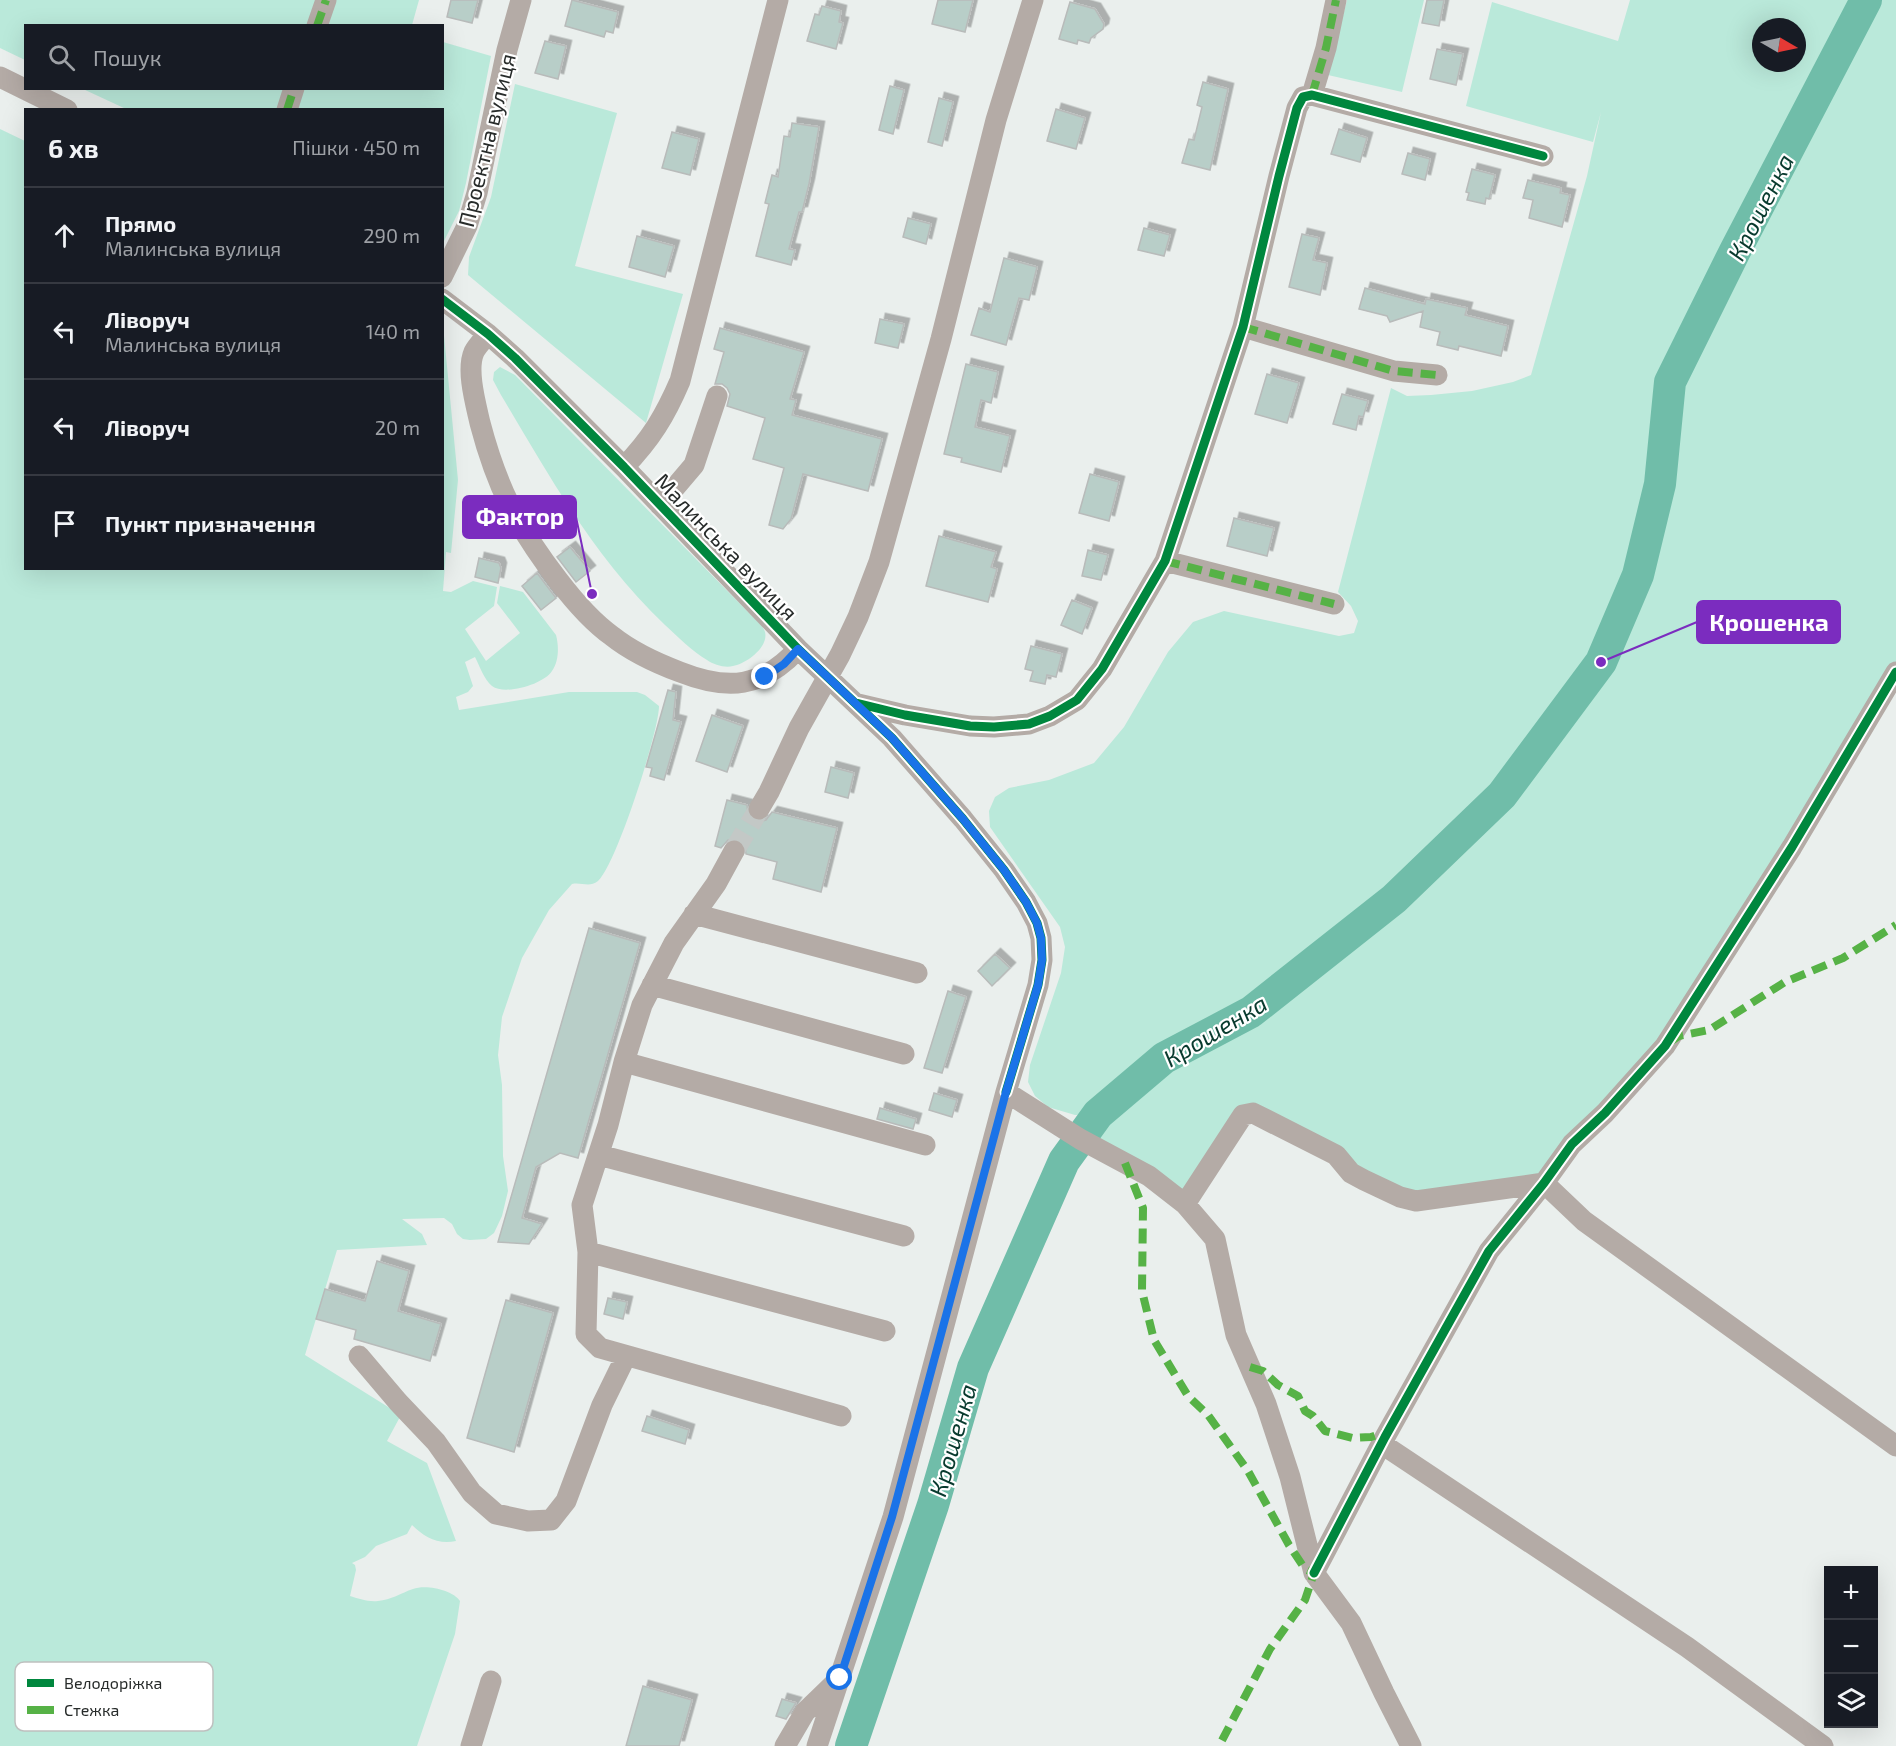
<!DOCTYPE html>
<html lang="uk">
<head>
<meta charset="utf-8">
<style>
  :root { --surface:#171b24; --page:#20242c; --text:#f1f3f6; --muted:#9ea1a6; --line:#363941 }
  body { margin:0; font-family:"Exo 2",sans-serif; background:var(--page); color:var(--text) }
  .controls { position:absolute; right:18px; bottom:18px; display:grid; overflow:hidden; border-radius:0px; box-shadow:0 6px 24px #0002 }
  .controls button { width:54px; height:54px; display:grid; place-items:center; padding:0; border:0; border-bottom:2px solid var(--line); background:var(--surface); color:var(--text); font:30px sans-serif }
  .compass { position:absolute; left:1752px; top:18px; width:54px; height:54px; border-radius:50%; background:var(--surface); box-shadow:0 6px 24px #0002; rotate:99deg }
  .stop { position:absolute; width:18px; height:18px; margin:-14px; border:4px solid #1a73e8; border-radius:50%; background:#fff }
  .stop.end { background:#1a73e8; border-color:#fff; box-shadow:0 2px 6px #0008 }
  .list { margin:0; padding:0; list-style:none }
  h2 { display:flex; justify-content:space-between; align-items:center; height:78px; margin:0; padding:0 24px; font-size:26px }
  h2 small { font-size:20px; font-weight:400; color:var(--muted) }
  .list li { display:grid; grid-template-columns:39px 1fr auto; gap:18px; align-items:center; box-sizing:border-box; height:96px; padding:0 24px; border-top:2px solid var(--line) }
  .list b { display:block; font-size:22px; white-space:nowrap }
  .list p { margin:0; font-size:20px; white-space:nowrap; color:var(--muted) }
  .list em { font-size:20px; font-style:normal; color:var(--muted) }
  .icon { flex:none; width:33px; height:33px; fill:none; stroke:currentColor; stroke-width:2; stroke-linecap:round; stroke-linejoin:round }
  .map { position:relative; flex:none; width:1896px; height:1746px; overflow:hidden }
  .search { position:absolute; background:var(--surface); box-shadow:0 6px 24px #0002; left:24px; top:24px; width:420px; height:66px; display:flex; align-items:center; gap:15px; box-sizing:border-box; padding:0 21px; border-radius:0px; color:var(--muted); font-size:22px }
  .panel { position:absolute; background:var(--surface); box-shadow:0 6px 24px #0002; left:24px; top:108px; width:420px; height:462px; border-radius:0px }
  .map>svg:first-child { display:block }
  .green { fill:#bae9da; fill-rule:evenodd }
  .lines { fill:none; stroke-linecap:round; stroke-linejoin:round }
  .river { stroke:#70bda9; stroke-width:32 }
  .building { fill:#b8cec8; stroke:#b8bbba; stroke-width:1.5; filter:url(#shadow) }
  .minor-tunnel { stroke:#c3c8c6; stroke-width:21; stroke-dasharray:21 10; stroke-linecap:butt }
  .minor { stroke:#b4aba6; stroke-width:21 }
  .quiet { stroke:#56b246; stroke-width:8; stroke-dasharray:15 8; stroke-linecap:butt }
  .cycleway-casing { stroke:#fff; stroke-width:13 }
  .cycleway { stroke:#00873e; stroke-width:9 }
  .route { stroke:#1a73e8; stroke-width:8 }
  .labels { text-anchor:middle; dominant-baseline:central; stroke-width:4.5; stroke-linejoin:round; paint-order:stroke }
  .street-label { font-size:22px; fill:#282c2b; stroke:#fff }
  .water-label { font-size:24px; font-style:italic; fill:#083a2e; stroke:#fff }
  .key { fill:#fff; stroke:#bec0bf; stroke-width:1.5 }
  .key-label { font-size:16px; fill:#282c2b }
  .leader { fill:none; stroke:#7b2cbf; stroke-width:2 }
  .callout-dot { fill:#7b2cbf; stroke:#fff; stroke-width:2 }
  .callout { fill:#7b2cbf; stroke:#7b2cbf; stroke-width:2 }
  .callout-label { font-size:24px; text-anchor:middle; font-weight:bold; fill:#fff }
</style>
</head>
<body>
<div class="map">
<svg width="1896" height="1746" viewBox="0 0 1896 1746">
  <defs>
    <filter id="shadow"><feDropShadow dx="5.5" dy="-5.5" stdDeviation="0" flood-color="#0004"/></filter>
  </defs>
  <rect width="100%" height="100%" fill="#eaefed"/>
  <path class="green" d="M0,0H419L412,25L26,26L25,60L0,48Z
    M1347,0H1424L1402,92L1328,75Z
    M1630,0H1896V672L1665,1046L1544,1183L1416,1201L1253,1113L1185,1204L1080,1139L1097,1114L1075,1115L1048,1107L1035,1096L1028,1082L1030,1065L1061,973L1065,947L1060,927L990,827L989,811L995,797L1009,788L1049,780L1094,763L1124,727L1168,652L1193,622L1224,611L1339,636L1354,633L1358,621L1351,606L1338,592L1391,388L1407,396L1431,395L1472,391L1513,382L1531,375L1587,176L1601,112L1593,142L1466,106L1492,2L1618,41ZM1761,27H1797V63H1761Z
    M443,42L491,56L466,183L459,211L443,243L442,110L126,109L83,89L442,88Z
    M515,84L617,113L575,266L683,294L646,423L468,275L469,257L491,197Z
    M0,129L25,141L26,568H442L443,325L458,480L451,553L446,552L443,591L451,592L473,581L497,587L494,606L465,629L486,661L520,633L497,603L500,586L523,592L556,635C559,646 559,661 552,671C544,684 505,696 492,686C484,679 480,667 475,657L465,662L473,686L468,692L456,697L459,710L569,692H637L645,695L659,706C659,732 616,865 598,881C589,888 582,882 572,884L549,910L522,958L502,1017L498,1055L502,1085L503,1156L508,1191L502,1216L494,1233L486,1239L470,1240L463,1239L457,1234L452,1224L444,1218L402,1219L422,1234L427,1245L337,1250L305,1355L401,1415L387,1441L427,1463L456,1541C438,1545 424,1537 412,1525L407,1534L376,1546L365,1557L352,1563L355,1565L356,1570L350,1596C360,1599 368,1602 378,1601C391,1600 401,1593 413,1589C426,1584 453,1590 460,1601L455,1634L417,1746H0Z
    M500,367L515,375L757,621C760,624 764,628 765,632C769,647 746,664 733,666C725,668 714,665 707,660C692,651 678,637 665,625C594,557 551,479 501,395L493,380L494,372Z"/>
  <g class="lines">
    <path class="river" d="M851,1746L933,1505L973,1368L1064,1161L1098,1114L1164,1058L1251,1012L1394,899L1502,795L1601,662L1638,575L1660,484L1670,382L1735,251L1866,0"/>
  </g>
  <path class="building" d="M451,0H478L472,23L447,17Z
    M572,0L618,12L613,33L606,31L604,37L565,26Z
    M938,0H973L965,32L932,24Z
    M1427,0H1444L1439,26L1422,23Z
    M1070,2L1095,9L1104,24L1103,29L1091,38L1089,43L1078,40L1077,44L1059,39Z
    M822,6L841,11L839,22L843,23L836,49L807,41L815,14L819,15Z
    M545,41L566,46L558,79L535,73Z
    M1437,49L1463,54L1456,85L1430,79Z
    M1203,82L1228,89L1210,170L1182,163L1189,139L1194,140L1202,107L1197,105Z
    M890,86L904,90L893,134L879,130Z
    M939,98L953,102L942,146L928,142Z
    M1056,109L1085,118L1076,149L1047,141Z
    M792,123L819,127L809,184L802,212H799L789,249L795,250L791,265L756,256L769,204L765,203L772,175L778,177L784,136L790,137Z
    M1339,129L1367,138L1360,162L1331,154Z
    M672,132L699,139L690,175L662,168Z
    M1408,153L1430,159L1425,180L1402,174Z
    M1472,169L1495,175L1489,199L1486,198L1485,204L1467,200L1469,193L1466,192Z
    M1528,180L1561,188L1560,193L1570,195L1562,227L1529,218L1533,200L1523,198Z
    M908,218L931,224L926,244L903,237Z
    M1144,228L1170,235L1164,256L1138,250Z
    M1302,234L1319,238L1313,260L1327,263L1320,295L1289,287Z
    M637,236L674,246L665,277L629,267Z
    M1004,258L1037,267L1029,300L1019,298L1006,345L971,335L979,308L990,312Z
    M1365,288L1425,304L1426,299L1467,308L1465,315L1508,326L1501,356L1459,346L1458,350L1437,345L1440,332L1420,327L1423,311L1390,322L1387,316L1359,309Z
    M880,319L904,324L898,348L875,343Z
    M720,328L804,352L790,399L796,400L792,415L882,439L868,491L803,474L791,519L783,529L769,525L784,468L753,459L765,418L727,406L730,394L727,388L722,384H715L724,352L714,349Z
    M966,364L998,372L991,403L981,400L975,427L1010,436L1001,472L961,462L962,458L944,454Z
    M1267,374L1299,383L1287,423L1255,414Z
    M1342,394L1368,401L1363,417L1359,416L1356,430L1333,424Z
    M1090,474L1119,482L1109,521L1079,513Z
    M1234,518L1274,528L1267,556L1227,546Z
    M939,536L996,552L991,567L997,569L988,602L926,586Z
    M570,547L590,571L576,582L557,557Z
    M1088,550L1108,555L1101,580L1082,576Z
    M479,558L499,563L501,568L498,583L475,577Z
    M537,573L556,598L541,610L522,586Z
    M1072,600L1092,608L1082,634L1061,625Z
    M1031,646L1062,654L1056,677L1047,675L1045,684L1030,681L1033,671L1025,669Z
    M668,690L676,692L673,720L681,722L664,780L650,776L652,768L646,767Z
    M712,715L743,726L727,772L696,761Z
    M831,767L854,773L848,798L825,792Z
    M727,800L747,805L748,816L758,822L766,820L772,812L837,828L821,892L773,879L777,862L746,854L745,845L740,840H728L721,848L715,846Z
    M589,928L640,943L578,1158L560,1153L536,1167L522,1218L542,1224L529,1244L498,1242Z
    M995,954L1010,968L992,986L978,971Z
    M948,991L966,997L942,1073L924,1068Z
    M934,1093L957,1100L952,1117L929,1110Z
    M880,1108L916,1119L913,1129L877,1119Z
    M377,1261L409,1271L398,1311L441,1324L430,1361L354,1339L356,1330L316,1319L325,1289L365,1301Z
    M608,1298L627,1302L623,1319L604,1314Z
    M506,1300L553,1313L514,1452L467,1438Z
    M647,1416L689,1430L685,1444L642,1431Z
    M643,1686L692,1700L679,1746H626Z
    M782,1699L796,1703L786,1719L776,1716Z"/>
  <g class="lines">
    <path class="minor-tunnel" d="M734,851L759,809"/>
    <path class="minor" d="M317,26L326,0
      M0,77L67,110
      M1312,95L1326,48L1336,0
      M287,110L294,88
      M442,277L467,226L477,193L507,50L521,0
      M442,299L488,334L515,358L624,467L798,649L892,738L963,819L1004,870L1026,902L1037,923L1041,938L1042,960L1038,985L1006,1092L893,1517L817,1746
      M1243,327L1394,371L1437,375
      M488,334C484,339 477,346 474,352C466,370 476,405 480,423C497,488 518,528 558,580C574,601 591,621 612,636C632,652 656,663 680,672C728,691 762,688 798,649
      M624,467C651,439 665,416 680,381L778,0
      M660,505L694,465L717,396
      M1165,561L1334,604
      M858,704L905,715L970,726L994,727L1029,724L1050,716L1077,700L1102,669L1165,561L1243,327L1279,176L1297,108L1303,97L1312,95L1543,156
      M759,809L769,792L799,728L840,655L858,617L879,562L941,339L996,120L1033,0
      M734,851L716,884L674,943L642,1005L624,1062L608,1125L582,1205L588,1252L586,1334L600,1348L841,1416
      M694,914L917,973
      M652,985L904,1054
      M624,1062L925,1145
      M1014,1097L1080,1139L1149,1176L1185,1204L1215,1239L1236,1335L1266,1404L1290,1477L1314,1573L1351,1623L1384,1693L1411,1746
      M599,1155L904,1236
      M1185,1204L1243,1115L1253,1113L1336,1155L1351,1173L1364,1180L1400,1197L1416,1201L1544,1183L1584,1221L1896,1446
      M588,1252L885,1331
      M359,1356L398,1402L436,1442L472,1493L496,1514L528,1521L551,1520L566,1501L602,1405L626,1356
      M1382,1444L1687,1647L1823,1746
      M1314,1573L1385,1437L1489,1251L1544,1183L1572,1144L1605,1113L1665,1046L1792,847L1896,672
      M471,1746L491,1681
      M785,1746L805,1712L837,1681"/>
    <path class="quiet" d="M317,26L326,0
      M1312,95L1326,48L1336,0
      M287,110L294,88
      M1243,327L1394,371L1437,375
      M1165,561L1334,604
      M1670,1042L1679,1036L1709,1030L1785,982L1843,958L1896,925
      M1125,1163L1143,1208L1142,1291L1154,1340L1188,1396L1208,1415L1248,1471L1289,1545L1305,1569L1314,1573L1305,1600L1270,1649L1219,1746
      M1250,1367L1263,1371L1278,1385L1298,1396L1305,1411L1313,1416L1325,1431L1353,1438L1371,1437L1389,1431"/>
    <defs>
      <path id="cycleway" d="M442,299L488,334L515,358L624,467L798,649L892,738L963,819L1004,870L1026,902L1037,923L1041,938L1042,960L1038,985L1006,1092
        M856,703L905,715L970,726L994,727L1029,724L1050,716L1077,700L1102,669L1165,561L1243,327L1279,176L1297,108L1303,97L1312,95L1543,156
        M1314,1573L1385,1437L1489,1251L1544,1183L1572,1144L1605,1113L1665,1046L1792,847L1896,672"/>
    </defs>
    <use href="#cycleway" class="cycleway-casing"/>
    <use href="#cycleway" class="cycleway"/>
  </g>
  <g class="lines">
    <path class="route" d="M765,677L784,664L798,649L892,738L963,819L1004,870L1026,902L1037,923L1041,938L1042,960L1038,985L1006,1092L892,1517L840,1678"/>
  </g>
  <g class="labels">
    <g class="street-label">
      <text transform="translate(486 140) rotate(-76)">Проектна вулиця</text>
      <text transform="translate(727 546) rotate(46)">Малинська вулиця</text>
    </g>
    <g class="water-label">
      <text transform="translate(1760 207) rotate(-63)">Крошенка</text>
      <text transform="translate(1215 1030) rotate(-31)">Крошенка</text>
      <text transform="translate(952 1440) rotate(-74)">Крошенка</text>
    </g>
  </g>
  <rect x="15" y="1662" width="198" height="69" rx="9" class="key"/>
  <rect x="27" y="1679" width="27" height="8" fill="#00873e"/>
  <rect x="27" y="1706" width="27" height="8" fill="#56b246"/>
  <g class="key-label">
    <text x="64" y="1689">Велодоріжка</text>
    <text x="64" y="1716">Стежка</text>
  </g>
  <path class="leader" d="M592 594L576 517M1601 662L1697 622"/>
  <g class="callout-dot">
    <circle cx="592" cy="594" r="6"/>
    <circle cx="1601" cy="662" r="6"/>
  </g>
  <g class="callout">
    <rect x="463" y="496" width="113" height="42" rx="6"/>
    <rect x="1697" y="601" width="143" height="42" rx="6"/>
  </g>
  <g class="callout-label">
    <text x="520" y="525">Фактор</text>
    <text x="1769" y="631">Крошенка</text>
  </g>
</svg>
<div class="controls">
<button>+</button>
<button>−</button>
<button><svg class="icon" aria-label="layers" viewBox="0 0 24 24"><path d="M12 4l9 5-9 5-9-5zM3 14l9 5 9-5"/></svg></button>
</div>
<svg class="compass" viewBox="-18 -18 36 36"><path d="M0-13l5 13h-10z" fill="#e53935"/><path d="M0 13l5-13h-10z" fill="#9ea1a6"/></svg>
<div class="stop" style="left:840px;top:1678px"></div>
<div class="stop end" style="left:765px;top:677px"></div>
<div class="search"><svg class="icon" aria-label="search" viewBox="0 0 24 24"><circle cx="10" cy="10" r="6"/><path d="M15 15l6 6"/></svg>Пошук</div>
<section class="panel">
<h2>6 хв<small>Пішки · 450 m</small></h2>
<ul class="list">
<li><svg class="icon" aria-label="ahead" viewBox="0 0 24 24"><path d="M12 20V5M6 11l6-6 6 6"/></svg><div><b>Прямо</b><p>Малинська вулиця</p></div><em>290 m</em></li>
<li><svg class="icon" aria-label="left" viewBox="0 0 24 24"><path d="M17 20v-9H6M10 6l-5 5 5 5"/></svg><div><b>Ліворуч</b><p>Малинська вулиця</p></div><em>140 m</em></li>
<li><svg class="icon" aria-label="left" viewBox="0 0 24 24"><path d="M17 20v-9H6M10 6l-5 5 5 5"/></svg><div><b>Ліворуч</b></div><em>20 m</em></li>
<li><svg class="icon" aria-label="arrive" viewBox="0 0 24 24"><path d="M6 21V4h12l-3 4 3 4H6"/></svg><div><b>Пункт призначення</b></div></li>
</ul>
</section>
</div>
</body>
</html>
